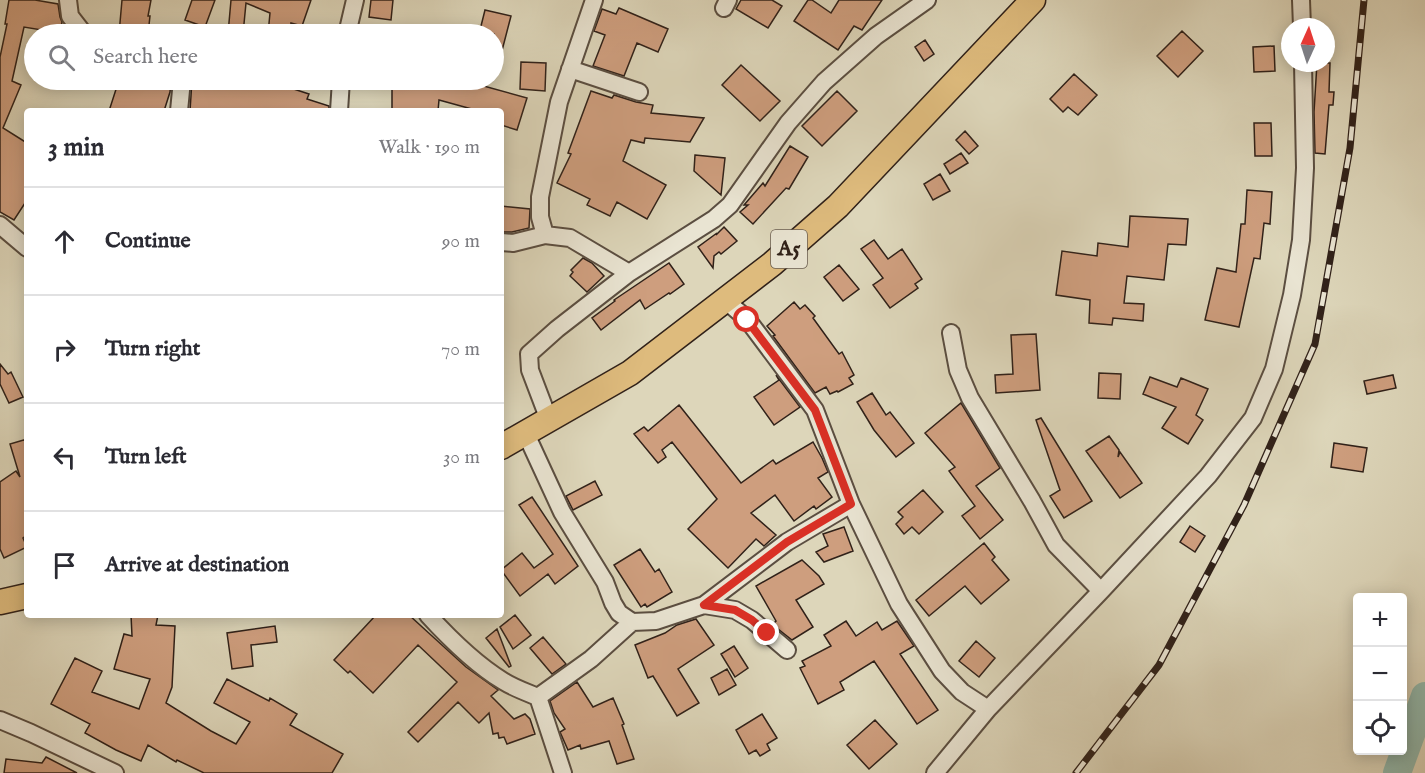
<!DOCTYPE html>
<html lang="en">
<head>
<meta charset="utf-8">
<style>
  :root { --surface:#fff; --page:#f2f2f3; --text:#2b2b33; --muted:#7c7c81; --line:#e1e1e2 }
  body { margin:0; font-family:"IM FELL English",serif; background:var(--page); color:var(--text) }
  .controls { position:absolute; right:18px; bottom:18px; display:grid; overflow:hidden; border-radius:6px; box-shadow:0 3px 15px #0003 }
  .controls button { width:54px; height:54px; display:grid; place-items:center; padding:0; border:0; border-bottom:2px solid var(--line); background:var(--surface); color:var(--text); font:30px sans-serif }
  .compass { position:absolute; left:1281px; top:18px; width:54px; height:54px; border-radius:50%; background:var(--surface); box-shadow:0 3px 15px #0003; rotate:3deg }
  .stop { position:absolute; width:18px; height:18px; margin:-14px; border:4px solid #d93025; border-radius:50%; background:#fff }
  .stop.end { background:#d93025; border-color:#fff; box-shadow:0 2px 6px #0008 }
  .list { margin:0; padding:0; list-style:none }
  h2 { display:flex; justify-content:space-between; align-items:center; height:78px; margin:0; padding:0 24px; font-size:26px }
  h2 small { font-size:20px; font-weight:400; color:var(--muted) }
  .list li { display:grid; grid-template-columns:39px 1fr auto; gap:18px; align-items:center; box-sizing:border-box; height:108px; padding:0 24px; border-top:2px solid var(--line) }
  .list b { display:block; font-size:22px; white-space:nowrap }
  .list em { font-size:20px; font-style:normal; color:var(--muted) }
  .icon { flex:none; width:33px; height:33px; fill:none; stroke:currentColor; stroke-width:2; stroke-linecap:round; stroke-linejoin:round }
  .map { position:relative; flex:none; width:1425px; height:773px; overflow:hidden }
  .search { position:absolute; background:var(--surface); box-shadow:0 3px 15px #0003; left:24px; top:24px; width:480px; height:66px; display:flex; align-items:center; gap:15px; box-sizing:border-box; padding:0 21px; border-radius:33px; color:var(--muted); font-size:22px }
  .panel { position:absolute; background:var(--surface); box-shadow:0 3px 15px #0003; left:24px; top:108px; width:480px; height:510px; border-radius:6px }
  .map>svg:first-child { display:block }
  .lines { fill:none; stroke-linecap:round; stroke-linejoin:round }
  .river { stroke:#93b9ac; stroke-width:28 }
  .building { fill:#ce9e7e; stroke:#302119; stroke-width:1.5 }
  .minor-casing { stroke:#5b4e41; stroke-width:20 }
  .highway-casing { stroke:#302119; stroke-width:27 }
  .minor { stroke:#e9e4d2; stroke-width:16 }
  .highway { stroke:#debb7d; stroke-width:24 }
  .rail-casing { stroke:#302119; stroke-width:7 }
  .rail { stroke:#e9e4d2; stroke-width:4.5; stroke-dasharray:14; stroke-linecap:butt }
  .route { stroke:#d93025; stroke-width:8 }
  .labels { text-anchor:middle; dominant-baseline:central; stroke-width:5; stroke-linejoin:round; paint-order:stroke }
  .shield { fill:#e9e4d2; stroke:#685c50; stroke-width:1.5 }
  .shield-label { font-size:22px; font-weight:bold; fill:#302119 }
</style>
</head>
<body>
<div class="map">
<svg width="1425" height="773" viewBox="0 0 1425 773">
  <rect width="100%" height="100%" fill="#ddd6ba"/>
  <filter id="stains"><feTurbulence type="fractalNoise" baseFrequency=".00333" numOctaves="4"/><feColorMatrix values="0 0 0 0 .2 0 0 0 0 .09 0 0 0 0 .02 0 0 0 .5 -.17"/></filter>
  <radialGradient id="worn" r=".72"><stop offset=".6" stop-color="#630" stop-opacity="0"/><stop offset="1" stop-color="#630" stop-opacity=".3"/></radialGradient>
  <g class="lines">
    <path class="river" d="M1397,773L1425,696"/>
  </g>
  <path class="building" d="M9,0H35L58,4L60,17L62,22L60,33L24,27L12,81L21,85L3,128L27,143V200L14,220L0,212V57L7,24H5Z
    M122,0H151L148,16H150L148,34H119Z
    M192,0H215L205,27L185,20Z
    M231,0H311L302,26L291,23L290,34H268L270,13L246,3L243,34H228Z
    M371,0H393L391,20L369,17Z
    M741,0H772L782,6L768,28L736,9Z
    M808,0H812L831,13L839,0H882L862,30L854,26L838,50L794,21Z
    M619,8L668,29L658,52L637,43L624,76L593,66L605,35L594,31L602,9L616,14Z
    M485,10L511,16L498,66H494V34H479Z
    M1182,31L1203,51L1178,77L1157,56Z
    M925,40L934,54L924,61L915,47Z
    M1274,46L1275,71L1254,72L1253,47Z
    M521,62L546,63L545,91L520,89Z
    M1317,63H1330L1329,92H1334L1333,105H1329L1325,154L1315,153L1314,112Z
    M741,65L780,101L760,121L722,85Z
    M1074,74L1097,95L1078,115L1068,107L1063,112L1050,99Z
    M119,80H171L170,92L164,111H109Z
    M192,80H266L309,94L307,99L329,106V111H190Z
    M405,80H462L527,98L517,130L501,125V111H479L439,100L438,111H392V88H404Z
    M591,91L612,98L614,95L636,102L653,105L651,113L704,118L690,142L645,138L644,143L631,140L623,161L666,185L647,219L617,202L610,216L587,205L590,199L557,183L571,154L568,153Z
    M837,91L857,111L822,146L802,126Z
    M1254,123H1271L1272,156H1255Z
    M965,131L978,146L969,154L956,140Z
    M790,146L808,157L789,189L786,188L753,224L740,212L748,205H744L763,183L765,186Z
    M961,153L968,163L950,174L944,164Z
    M695,155L725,158L721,195L694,171Z
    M940,174L950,191L933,200L924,184Z
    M1247,190L1272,192L1270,224L1264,223L1260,259L1254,258L1239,327L1205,320L1217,268L1236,272L1241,224H1245Z
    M501,206L530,209L529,228L512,232H501Z
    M1130,216L1188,219L1186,245L1168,244L1164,280L1127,276L1124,303L1144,304L1143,321L1113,318L1112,325L1089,323L1090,300L1056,295L1062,251L1097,256L1098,243L1128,247Z
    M724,227L737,241L721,254L719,252L714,256L713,268L698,247L717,233L716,235Z
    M874,240L888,259L902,249L922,279L915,284L918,288L890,308L873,285L883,278L861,249Z
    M583,258L592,263L604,276L587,292L570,276L573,272L571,270Z
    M669,263L684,284L670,294L669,293L645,309L640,300L601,330L592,318L615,301L614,300Z
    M839,265L859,289L843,301L824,277Z
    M794,302L800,309L805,305L815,316L813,318L839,354L842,352L854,375L849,378L853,384L838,392L837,391L830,394L826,387L815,393L773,336L775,335L767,326Z
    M1036,334L1040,390L996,393L995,375L1013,374L1011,335Z
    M0,364L8,374L11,372L23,397L9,403L0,384Z
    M1099,373L1121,374L1120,399L1098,398Z
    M776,375L800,407L774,425L754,397L779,380Z
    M1393,375L1396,388L1367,394L1364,381Z
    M1150,377L1177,387L1181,378L1208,389L1196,415L1203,420L1188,444L1162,428L1176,407L1143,394Z
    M872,393L886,415L890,412L914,443L896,457L874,430L857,402Z
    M961,403L1000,468L976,486L1003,520L980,539L962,516L975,506L949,471L955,467L925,433Z
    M679,405L741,483L773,460L776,464L813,442L822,458L828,472L818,478L832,497L816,509L814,506L794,521L775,495L751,513L776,535L764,546L756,539L728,568L688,529L717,499L672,442L662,450L666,457L658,463L634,434L644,427L648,431Z
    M1041,418L1092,501L1064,518L1050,496L1060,490L1036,420Z
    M1109,436L1119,450L1118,457L1120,452L1142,483L1120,498L1086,451Z
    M27,439V535L23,538L27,547L4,558L0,549V482L16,471L20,477L10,444Z
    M1334,443L1367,448L1363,472L1331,467Z
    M595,481L602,495L573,510L566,496Z
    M923,490L943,512L919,534L912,527L904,534L896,524L903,517L898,512Z
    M532,497L578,566L555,584L548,574L520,596L501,570L522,553L534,568L553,554L519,505Z
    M1190,526L1205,536L1195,552L1180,542Z
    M844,527L853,551L824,562L816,552L828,546L823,534Z
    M984,543L995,557L992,560L1009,580L981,604L965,586L929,616L916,600Z
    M640,549L655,572L659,569L672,592L647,607L645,604L641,607L614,565Z
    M802,560L819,576L824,584L796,600L813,627L792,640L778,629L774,623L776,621L756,586Z
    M131,615H158L156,625L175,626L172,687L166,703L211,731L236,744L250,722L214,703L227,679L269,701L270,698L297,714L290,725L343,754L332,773H204L177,760L176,762L148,745L141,761L116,750L85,733L90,724L51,704L75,658L102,671L92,692L139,709L150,679L114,669L124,634L132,636Z
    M376,615H409L466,667L498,690L491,696L514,719L525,714L530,719L535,734L507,744L504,737L499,738L498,733L493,734L489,713L479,723L458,702L418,742L408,732L457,682L418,645L373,693L350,671L348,673L334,660Z
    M515,615L531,635L513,649L500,627Z
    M696,619L714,645L678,669L699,703L677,716L653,676L648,678L635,645L665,633L677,625Z
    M846,621L856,636L877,622L882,630L897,621L914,646L900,654L938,710L917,724L874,661L840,682L844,690L818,704L800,668L805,666L802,661L831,646L824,635Z
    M275,626L277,642L251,645L253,666L232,669L227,633Z
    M497,629L511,666L509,667L486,638Z
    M543,637L566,664L552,674L530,648Z
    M976,641L995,658L979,677L959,661Z
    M734,646L748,668L735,677L721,654Z
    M727,669L736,685L719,695L711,678Z
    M577,682L593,707L613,698L624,724L622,725L634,759L617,764L609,741L581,749L580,745L568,750L560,732L565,729L554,713L550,701Z
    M762,714L777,738L767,744L770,750L760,756L756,750L749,754L736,730Z
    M875,720L897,744L869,769L847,745Z
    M46,757L77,773H4L6,759L42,763Z"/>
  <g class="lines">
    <defs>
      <path id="minor" d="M68,0L70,16L84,34
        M594,0L559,102L540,197V217L545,235L570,238L629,273
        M1301,0L1302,27
        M724,8L728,0
        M347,34L355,0
        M570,69L639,92
        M179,111L182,80
        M339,111L341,80
        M0,225L27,248
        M501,242L513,243L545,235
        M725,300L747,319L815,410L851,504L899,604L942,671L962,692L988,709
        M951,333L958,370L970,398L1032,501L1056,545L1101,591
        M549,420L530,370L529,354L557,329L629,273L714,219L730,205L788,123L824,82L876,36L927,0
        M526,434L562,512L605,582L613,603L619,613L632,622L656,621L704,605L735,610L752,620L787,650
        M704,605L787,542L851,504
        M428,615C450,639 475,664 503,681C514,688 526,692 538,697L563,773
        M538,697L591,659L632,622
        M0,720L31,733L115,773
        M935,773L988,709L1101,591L1208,476L1253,418L1274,369L1292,295L1301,240L1305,168L1303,63"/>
      <path id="highway" d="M501,447L630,373L772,264L838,206L1033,0
        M0,602L27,596"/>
    </defs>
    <use href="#minor" class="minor-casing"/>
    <use href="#highway" class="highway-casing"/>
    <use href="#minor" class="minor"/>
    <use href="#highway" class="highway"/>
    <defs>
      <path id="rail" d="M1076,773L1159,665L1244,505L1315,344L1350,148L1364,0"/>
    </defs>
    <use href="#rail" class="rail-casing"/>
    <use href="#rail" class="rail"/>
  </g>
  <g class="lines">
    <path class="route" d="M747,320L815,410L851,504L787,542L704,605L735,610L752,620L767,633"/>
  </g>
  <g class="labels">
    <rect class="shield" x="771" y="230" width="36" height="38" rx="4.5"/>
    <g class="shield-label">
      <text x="789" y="249">A5</text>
    </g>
  </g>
  <rect width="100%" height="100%" filter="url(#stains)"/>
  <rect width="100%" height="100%" fill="url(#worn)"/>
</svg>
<div class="controls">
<button>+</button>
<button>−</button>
<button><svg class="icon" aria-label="locate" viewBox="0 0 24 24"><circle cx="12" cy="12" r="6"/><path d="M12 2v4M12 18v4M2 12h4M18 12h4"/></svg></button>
</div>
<svg class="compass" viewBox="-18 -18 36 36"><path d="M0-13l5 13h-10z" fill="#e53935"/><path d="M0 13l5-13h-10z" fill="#7c7c81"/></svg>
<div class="stop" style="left:747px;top:320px"></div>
<div class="stop end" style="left:767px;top:633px"></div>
<div class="search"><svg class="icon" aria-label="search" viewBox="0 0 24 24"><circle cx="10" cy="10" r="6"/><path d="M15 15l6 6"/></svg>Search here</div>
<section class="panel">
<h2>3 min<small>Walk · 190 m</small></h2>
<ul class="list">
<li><svg class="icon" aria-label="ahead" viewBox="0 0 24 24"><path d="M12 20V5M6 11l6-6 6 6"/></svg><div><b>Continue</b></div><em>90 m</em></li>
<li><svg class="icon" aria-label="right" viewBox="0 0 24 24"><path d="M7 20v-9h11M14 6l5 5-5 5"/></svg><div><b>Turn right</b></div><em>70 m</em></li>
<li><svg class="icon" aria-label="left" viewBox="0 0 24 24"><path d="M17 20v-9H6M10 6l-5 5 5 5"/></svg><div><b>Turn left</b></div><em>30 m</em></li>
<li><svg class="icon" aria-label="arrive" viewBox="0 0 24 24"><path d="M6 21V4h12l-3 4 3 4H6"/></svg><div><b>Arrive at destination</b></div></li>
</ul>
</section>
</div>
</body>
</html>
